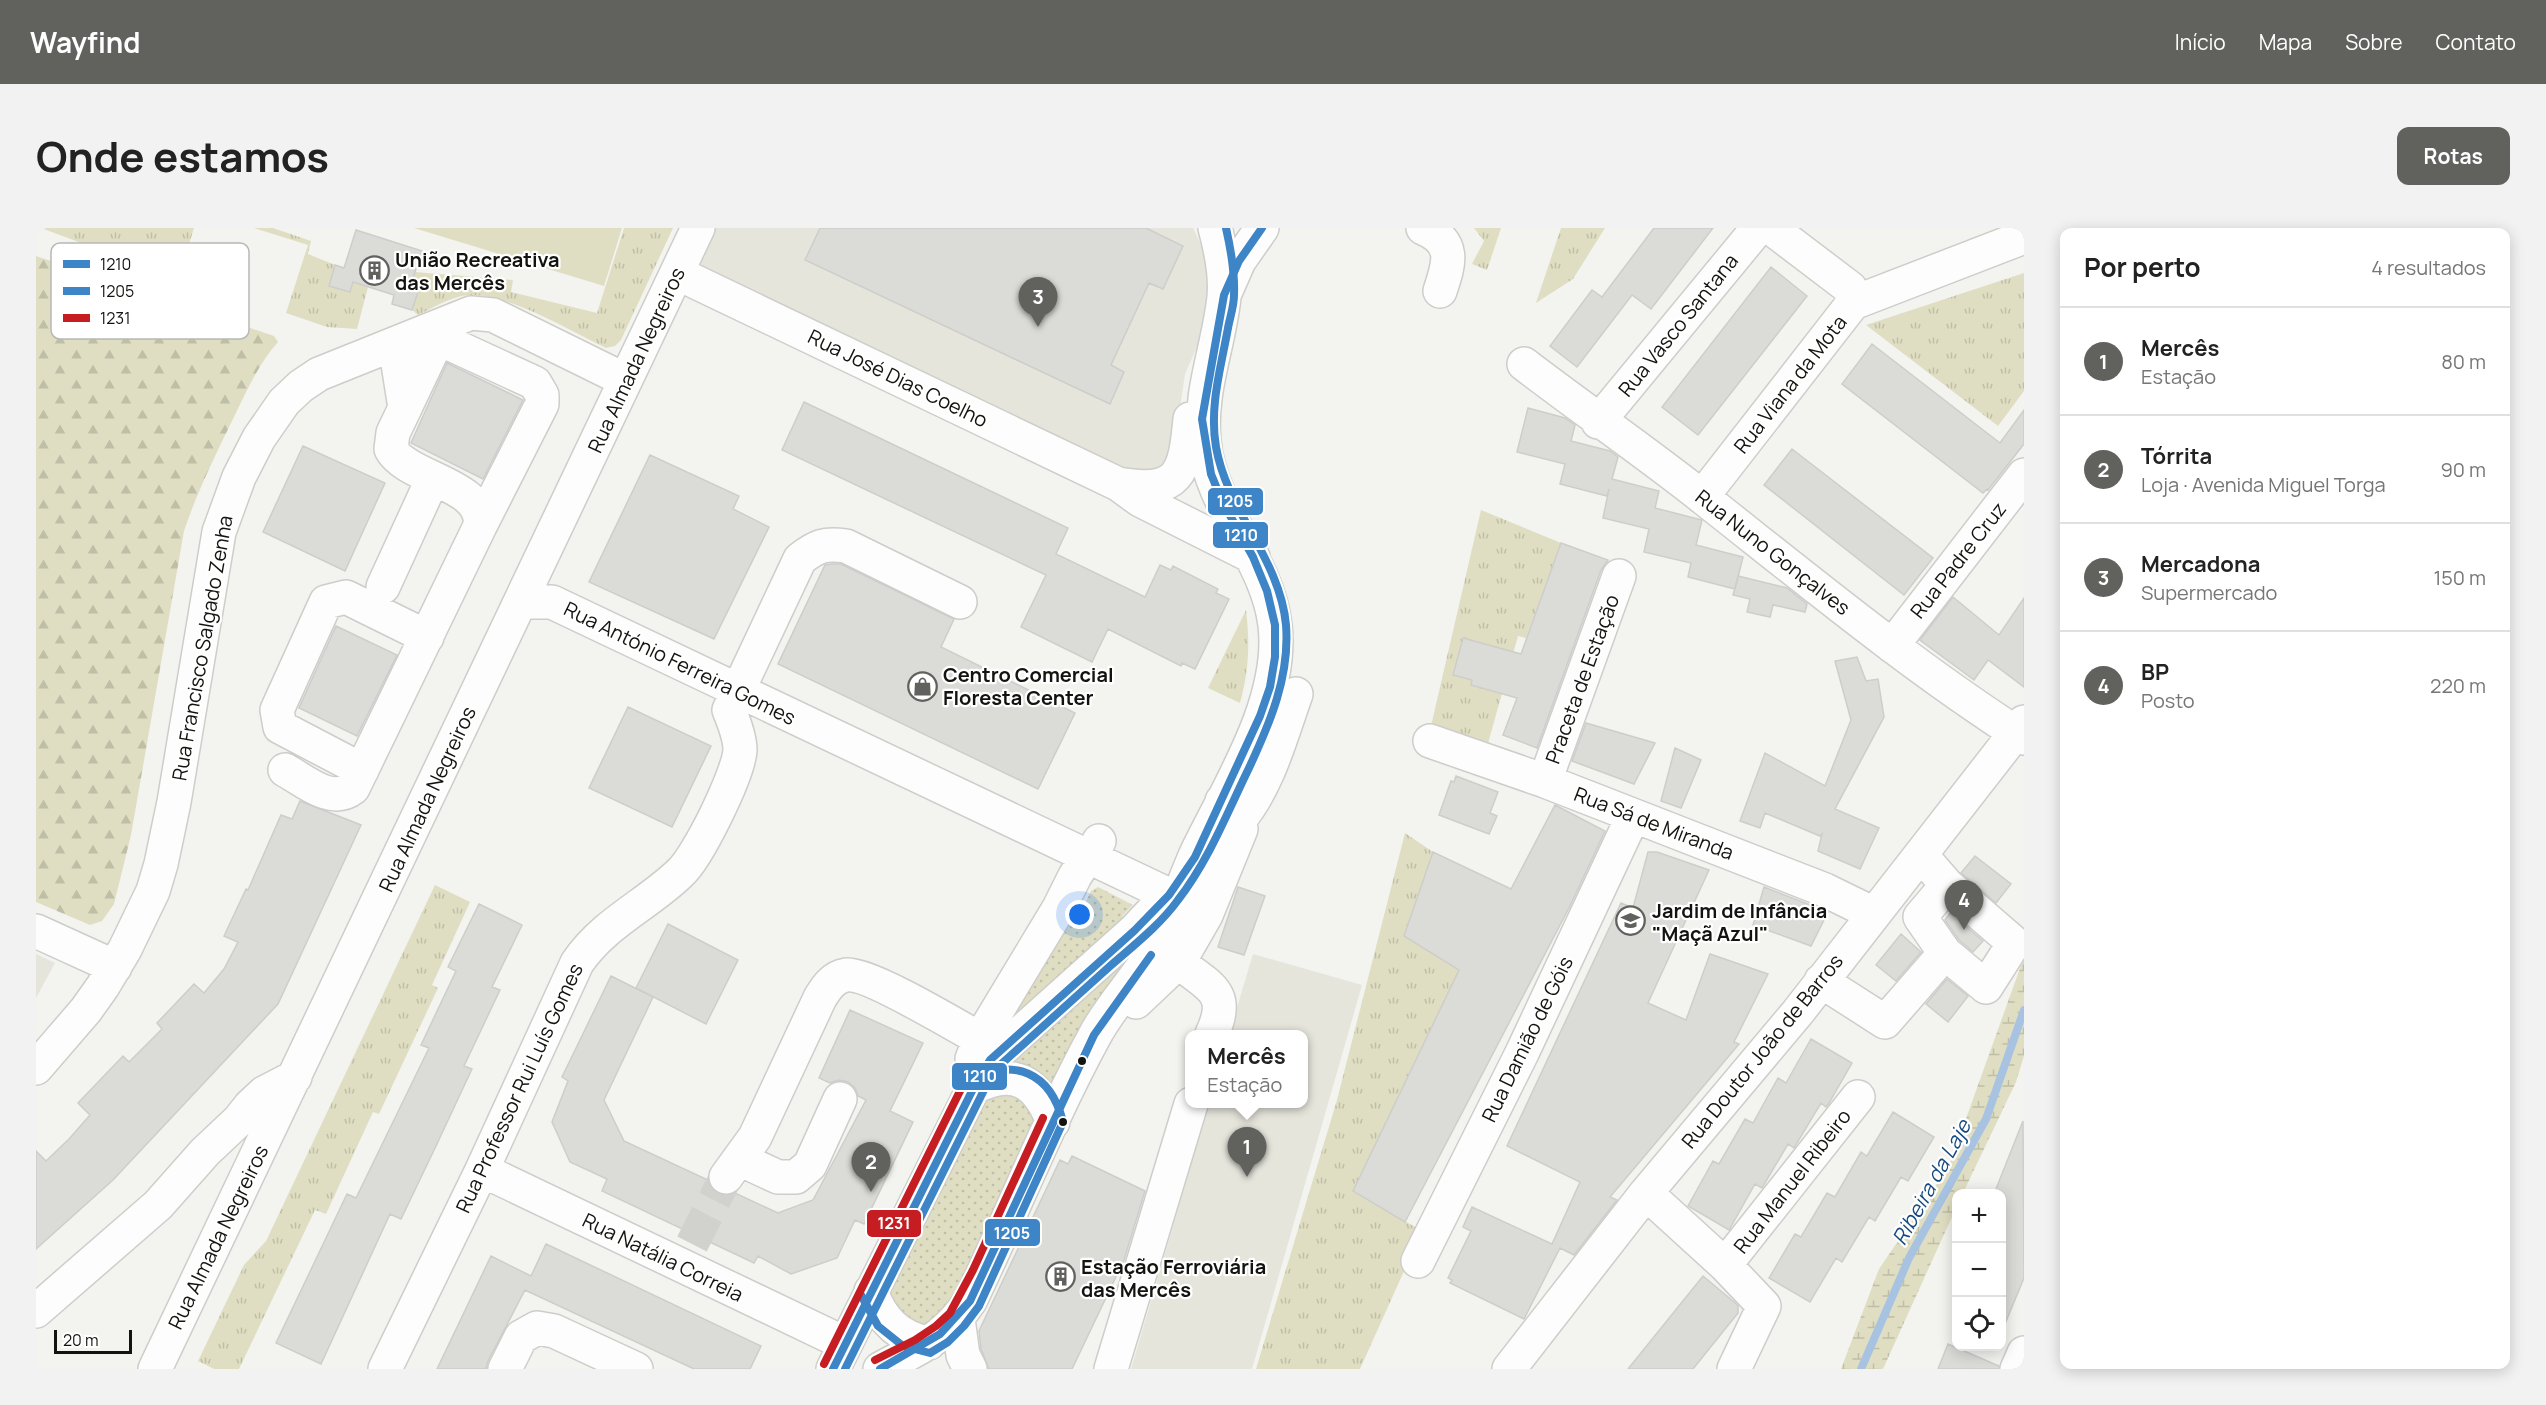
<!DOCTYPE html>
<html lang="pt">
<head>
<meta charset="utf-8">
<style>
  :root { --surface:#fff; --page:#f2f2f2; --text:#222; --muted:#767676; --line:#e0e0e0; --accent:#61615e }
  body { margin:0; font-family:Manrope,sans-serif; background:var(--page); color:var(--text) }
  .controls { position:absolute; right:18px; bottom:18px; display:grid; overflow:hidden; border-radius:12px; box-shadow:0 3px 15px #0003 }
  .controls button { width:54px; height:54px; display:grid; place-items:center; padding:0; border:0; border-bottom:2px solid var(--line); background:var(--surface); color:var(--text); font:30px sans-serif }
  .scale { position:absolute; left:18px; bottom:15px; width:78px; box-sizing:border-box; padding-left:6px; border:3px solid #131310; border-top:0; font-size:16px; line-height:21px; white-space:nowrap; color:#131310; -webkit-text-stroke:4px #fff; paint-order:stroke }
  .you { position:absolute; left:1044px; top:687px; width:21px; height:21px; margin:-15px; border:4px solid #fff; border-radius:50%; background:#1a73e8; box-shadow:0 0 0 9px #1a73e833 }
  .badge { display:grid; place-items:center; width:39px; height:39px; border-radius:50%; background:var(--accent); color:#fff; font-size:20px; font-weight:700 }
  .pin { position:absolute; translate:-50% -50px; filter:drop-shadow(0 2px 3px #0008) }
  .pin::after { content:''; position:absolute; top:32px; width:21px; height:18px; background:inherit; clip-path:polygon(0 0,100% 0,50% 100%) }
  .popup { position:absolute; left:1149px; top:802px; width:123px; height:78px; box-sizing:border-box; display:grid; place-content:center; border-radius:12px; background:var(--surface); filter:drop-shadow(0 2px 4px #0005); font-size:20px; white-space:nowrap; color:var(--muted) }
  .popup b { font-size:22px; color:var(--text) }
  .popup::after { content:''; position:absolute; left:50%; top:100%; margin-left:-12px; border:12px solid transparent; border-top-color:var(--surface) }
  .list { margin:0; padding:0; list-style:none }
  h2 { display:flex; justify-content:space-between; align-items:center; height:78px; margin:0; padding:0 24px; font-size:26px }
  h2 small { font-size:20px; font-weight:400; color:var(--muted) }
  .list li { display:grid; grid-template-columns:39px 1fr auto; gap:18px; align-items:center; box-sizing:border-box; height:108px; padding:0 24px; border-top:2px solid var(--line) }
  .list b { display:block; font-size:22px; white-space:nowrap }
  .list p { margin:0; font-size:20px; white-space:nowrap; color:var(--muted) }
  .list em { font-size:20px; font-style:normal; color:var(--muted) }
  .icon { flex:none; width:33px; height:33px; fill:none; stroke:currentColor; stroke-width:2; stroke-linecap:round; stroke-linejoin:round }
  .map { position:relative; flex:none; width:1988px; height:1141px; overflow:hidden; border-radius:12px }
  header { display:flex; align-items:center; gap:36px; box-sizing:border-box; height:84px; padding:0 30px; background:var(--accent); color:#fff }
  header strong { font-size:28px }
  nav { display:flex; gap:33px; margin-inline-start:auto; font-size:21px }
  .intro { display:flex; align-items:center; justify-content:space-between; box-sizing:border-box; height:144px; padding:0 36px }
  h1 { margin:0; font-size:42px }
  .button { padding:15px 27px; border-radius:12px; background:var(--accent); color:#fff; font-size:21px; font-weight:700 }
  main { display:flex; gap:36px; padding:0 36px }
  aside { flex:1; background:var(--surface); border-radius:12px; box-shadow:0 3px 15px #0003 }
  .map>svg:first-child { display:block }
  .built { fill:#e6e5dc }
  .grass { fill:url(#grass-tufts) }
  .forest { fill:url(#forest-firs) }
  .wetland { fill:url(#wetland-marsh) }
  .garden { fill:url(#garden-dots) }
  .pitch { fill:#e0dec2 }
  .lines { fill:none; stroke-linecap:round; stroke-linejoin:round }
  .stream { stroke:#a8c3e2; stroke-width:8 }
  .building { fill:#dbdbd8; stroke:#cdcdca; stroke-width:1.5 }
  .minor-tunnel { stroke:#d1d1ce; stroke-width:33; stroke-dasharray:33 16; stroke-linecap:butt }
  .minor-casing { stroke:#cdcdca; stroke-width:36 }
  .minor { stroke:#fdfdfd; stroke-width:33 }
  .bus-1-casing { stroke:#fff; stroke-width:12 }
  .bus-2-casing { stroke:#fff; stroke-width:12 }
  .bus-3-casing { stroke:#fff; stroke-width:12 }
  .bus-1 { stroke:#3d85c6; stroke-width:8 }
  .bus-2 { stroke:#3d85c6; stroke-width:8 }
  .bus-3 { stroke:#c61d23; stroke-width:8 }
  .bus-dot { fill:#131310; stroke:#fff; stroke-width:2 }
  .labels { text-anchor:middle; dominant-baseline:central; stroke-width:4.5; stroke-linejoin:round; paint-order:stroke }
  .poi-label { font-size:20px; font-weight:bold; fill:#131310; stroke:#fff; text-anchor:start }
  .street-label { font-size:20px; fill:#131310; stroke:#fff }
  .water-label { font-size:21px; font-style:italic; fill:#154a82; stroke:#fff }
  .key { fill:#fff; stroke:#b8b8b7; stroke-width:1.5 }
  .key-label { font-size:16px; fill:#131310 }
  .line-badge { stroke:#fff; stroke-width:2 }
  .badge-label { font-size:16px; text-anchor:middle; font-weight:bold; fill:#fff }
</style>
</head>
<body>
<header>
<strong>Wayfind</strong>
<nav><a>Início</a><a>Mapa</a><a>Sobre</a><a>Contato</a></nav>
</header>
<div class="intro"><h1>Onde estamos</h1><a class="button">Rotas</a></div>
<main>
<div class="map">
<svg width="1988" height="1141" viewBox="0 0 1988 1141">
  <defs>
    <pattern id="grass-tufts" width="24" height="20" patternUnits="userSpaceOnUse" patternTransform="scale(1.5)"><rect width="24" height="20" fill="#e0dec2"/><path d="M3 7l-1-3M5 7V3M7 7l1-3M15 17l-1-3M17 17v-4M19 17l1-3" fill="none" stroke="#bfbea6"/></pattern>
    <pattern id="forest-firs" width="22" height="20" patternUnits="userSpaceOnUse" patternTransform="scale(1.5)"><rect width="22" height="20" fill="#e0dec2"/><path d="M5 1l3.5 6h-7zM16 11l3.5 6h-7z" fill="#bfbea6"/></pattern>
    <pattern id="wetland-marsh" width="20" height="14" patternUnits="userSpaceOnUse" patternTransform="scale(1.5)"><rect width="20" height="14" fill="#e0dec2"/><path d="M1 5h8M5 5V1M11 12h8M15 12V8" fill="none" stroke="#bfbea6"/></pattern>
    <pattern id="garden-dots" width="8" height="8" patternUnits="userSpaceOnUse" patternTransform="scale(1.5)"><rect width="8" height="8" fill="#e0dec2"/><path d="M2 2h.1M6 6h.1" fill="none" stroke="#bfbea6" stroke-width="1.8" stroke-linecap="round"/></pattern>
  </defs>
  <rect width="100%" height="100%" fill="#f3f3ef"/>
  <path class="built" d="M680,0H1157L1174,36V89L1149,146L1137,227L1125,247L1095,253L662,41Z
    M0,726L19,735L0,770Z
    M1217,726L1326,757L1216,1141H1095L1173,876H1268V806H1193Z"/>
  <path class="grass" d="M5,0H158L142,51Z
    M218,0H237L275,13L272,26L299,37L293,58L314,64L317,54L332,59L321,101L291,99L250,85L272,17Z
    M588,0H637L585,112L579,118L570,120C534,103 472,65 433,67C416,68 398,79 382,87L376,82L382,62L375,59L379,44L477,52L475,64L561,85Z
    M1438,0H1465L1451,42L1436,36L1448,13Z
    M1525,0H1569L1537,51L1500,75Z
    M1988,45V163L1962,198L1830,97Z
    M1445,282L1525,315L1490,410L1482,408L1451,519L1395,498Z
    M1210,382C1214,414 1213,443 1204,475L1172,460Z
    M1369,605L1397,624L1368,708L1423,742L1317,963L1386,1003L1324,1141H1220L1301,872Z
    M399,657L434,674L396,757L402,760L343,886L337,884L290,986L279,982L203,1141H178L162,1133L208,1037L230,1013Z"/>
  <path class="forest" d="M0,28L238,108L242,114C222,136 210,165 197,191C179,228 161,264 148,303L95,607L78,676L66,693L54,697L0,674Z"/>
  <path class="wetland" d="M1988,729V828L1980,854L1927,965L1920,966V980L1847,1141H1805L1843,1041L1913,938Z"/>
  <path class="garden" d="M1062,659L1097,677L1086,688L1092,696L964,810L1030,693L1039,697L1055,663Z
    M1103,713L1021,863L999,843L975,835Z
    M977,861L1003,891L907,1094L879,1099L852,1074V1050L939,876Z"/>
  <path class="pitch" d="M378,0H586L568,58Z"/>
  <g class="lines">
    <path class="stream" d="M1825,1141L1873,1030L1950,891L1988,782"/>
  </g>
  <path class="building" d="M784,0H1110L1147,18L1127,61L1113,55L1075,137L1088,144L1074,176L769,32Z
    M1618,0H1677L1615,81L1596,67L1541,139L1514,118L1556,62L1566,69Z
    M320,2L386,23L374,59L383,61L376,82L356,76L358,67L317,54L314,64L293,58L299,37L308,40Z
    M1735,39L1771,68L1662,207L1626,179Z
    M1836,116L1964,215L1988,182V216L1952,262L1951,261L1947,265L1806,156Z
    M411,135L487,172L447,251L375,215Z
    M768,174L1032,300L1020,326L1109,369L1124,337L1135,342L1137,338L1182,361L1180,365L1193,371L1159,441L1146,435L1145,438L1072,401L1056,434L985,399L1010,347L746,222Z
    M1492,180L1529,190L1539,197L1535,213L1574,223L1582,229L1576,251L1623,263L1619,280L1666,292L1660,317L1707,329L1699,361L1652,349L1655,335L1608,324L1613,301L1567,290L1573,261L1571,268L1524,256L1529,236L1481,224Z
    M267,218L349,255L309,343L227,304Z
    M1756,221L1897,330L1868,367L1728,257Z
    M614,227L703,268L697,281L733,299L678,411L553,354Z
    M1525,315L1572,332L1565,342L1501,520L1467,507L1481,470L1435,457L1436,452L1417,447L1427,410L1485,426Z
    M796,336H805L918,391L905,419L1039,485L1002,561L742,436L789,337Z
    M1702,348L1751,360L1771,376L1769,384L1737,377L1734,389L1711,384L1714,371L1697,367Z
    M1917,369L1963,407L1988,370V459L1952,432L1938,452L1884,412Z
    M300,398L361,427L321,508L263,480Z
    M1821,429L1830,453L1842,451L1848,489L1799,581L1843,600L1824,641L1782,623L1786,606L1784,608L1729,585L1724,600L1704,593L1729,525L1789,558L1815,492L1799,433Z
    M592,479L675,518L636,599L553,560Z
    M1550,495L1619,515L1598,556L1536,533Z
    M1639,520L1665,532L1645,580L1625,573Z
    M1420,548L1462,564L1454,585L1461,588L1453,606L1403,587L1415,553L1418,554Z
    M264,573L325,597L242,776L77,952L0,1021V923L10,933L33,911L54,887L42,875L87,828L93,834L126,801L121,795L158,756L168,765L188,741L202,714L188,708L210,661L212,662L245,587L256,591Z
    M1519,577L1569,603L1534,678L1369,994L1317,963L1423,742L1368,708L1397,624L1475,661Z
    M1612,624H1621L1673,642L1612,775L1650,792L1674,726L1732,746L1698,814L1703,816L1574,969L1581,972L1538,1027L1524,1020L1488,1091L1414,1055L1416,1052L1412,1050L1435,1003L1427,999L1436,979L1516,1016L1544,954L1471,918L1585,675L1597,680Z
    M1939,628L1975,656L1960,675L1925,645Z
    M1202,659L1229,668L1208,727L1182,719Z
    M1728,659L1792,684L1775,718L1717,697Z
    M443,676L486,697L456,759L464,762L428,838L436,841L400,918L365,991L354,986L285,1136L240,1115L311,966L320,970L393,820L385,817L420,743L412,739Z
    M1914,685L1947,713L1937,724L1923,712L1909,692Z
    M632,696L702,732L670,796L600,760Z
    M1865,706L1885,724L1860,753L1840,737Z
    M575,748L617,769L568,872L588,913L672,952L680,964L689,968L699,965L742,985L777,972L830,872L822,868L819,860L812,854L803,852L794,855L783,850L814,782L887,815L854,883L877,894L828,996L819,992L801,1030L755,1046L722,1028L718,1035L566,963L571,951L534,934L516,894L532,853L526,849Z
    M1911,751L1932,768L1912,794L1890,776Z
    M1775,811L1816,835L1793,875L1790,879L1785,875L1758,920L1752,916L1726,960L1719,956L1693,1002L1652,978L1677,933L1683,936L1709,891L1717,895L1742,850L1750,855Z
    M1857,884L1898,909L1872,953L1865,949L1839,993L1833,989L1806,1034L1800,1030L1774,1074L1733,1050L1759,1006L1765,1009L1791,965L1799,969L1825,924L1831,928Z
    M1987,893L1988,1050L1966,1103L1965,966H1958Z
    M1036,928L1109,963L1088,1032L1036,1141H953L945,1121L943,1103L1024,932L1032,936Z
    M510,1016L725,1118L714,1141H658L489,1062L452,1133L450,1141H401L455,1028L495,1048Z
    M1667,1048L1698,1074L1702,1078V1085L1657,1141H1592Z
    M1912,1116L1963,1138V1141H1902Z"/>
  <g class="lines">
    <path class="minor-tunnel" d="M656,1016L690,949"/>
    <defs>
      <path id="minor" d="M1387,0C1421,14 1413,36 1404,63
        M1735,0L1814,60L1817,75
        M641,45L1082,256L1104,272L1217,329
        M1189,65L1203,33L1226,0
        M1488,136C1548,182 1611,225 1670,272C1774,354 1877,439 1988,510
        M369,180L398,119L410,114L499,155L506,167V176L444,298
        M1562,194L1722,0
        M1082,256C1144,267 1149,245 1154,191
        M1666,269L1817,75L1988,9
        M347,359L397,250
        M485,374H516L1133,667
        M1856,418L1988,247
        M1394,513L1509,553L1789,662L1838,686
        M249,542C269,553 295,577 317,560L444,298C450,256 371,251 355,221L357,205L369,180L359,117
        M326,542L244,499L241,482L290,374L310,369L391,409
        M1509,553L1583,348
        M1205,590C1233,555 1245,508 1260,466
        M1885,627L1911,657L1884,689L1909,725L1950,759L1978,715L1911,657
        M0,703L79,739
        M1142,733C1169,758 1197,761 1176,806
        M1785,753L1849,794L1909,725
        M1100,774L1137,739L1147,727L1170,687L1205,601L1202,583L1186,573
        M936,831L944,811L1023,680L1039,648L1046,637L1055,631L1063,613
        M0,840L50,782L67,758L89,721L117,663L125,636L138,574L183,304L203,249L223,210L248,174L265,158L283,146L435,85L457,87L589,152
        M937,860C978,839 1001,853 1017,894
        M703,931L742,949H760L774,937L804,871
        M446,942L808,1115
        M690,949L719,909L784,770C790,760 797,749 810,747C831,744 921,798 944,811
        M1610,965L1689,1037L1728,1078L1698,1141
        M1382,1033L1486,825L1597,588
        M1689,1037L1822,869
        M835,1063C845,1091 862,1110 893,1115
        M0,1083L122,977L169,924L203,892L214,878L228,865L259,849
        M922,1091L927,1127L934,1141
        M119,1141L662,0
        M349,1141L446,942L541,735C568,695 611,677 644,645C662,629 703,545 704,522C704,509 698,494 693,482L764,331C781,318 788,315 810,318L924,374
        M469,1141L485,1109L501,1100L518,1103L600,1141
        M797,1141L941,853L954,832L1098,703L1134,665
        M844,1141C883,1119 907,1113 934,1073C976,986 1012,894 1058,809C1073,780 1097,755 1115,727C1134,696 1145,660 1160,626C1192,559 1248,474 1239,397C1231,330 1174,280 1168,213C1163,163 1183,118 1188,69C1190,47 1185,22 1179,0
        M1075,1141L1155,876
        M1473,1141L1610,965L1762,784L1988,494
        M1981,1141L1988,1125"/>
    </defs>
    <use href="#minor" class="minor-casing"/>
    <use href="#minor" class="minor"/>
    <defs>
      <path id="bus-1" d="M797,1141L941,853L954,832L1098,703L1133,667L1159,629L1224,488L1234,459L1239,429V397L1231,363L1217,329L1186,273L1175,246L1166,191L1188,67L1203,33L1226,0
        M844,1141L904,1106L934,1073L1058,807L1115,727"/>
      <path id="bus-2" d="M825,1067L842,1098L867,1118L894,1125L912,1114L928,1098L943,1078L1027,894C1014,843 979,831 933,850
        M809,1141L950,858L962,839C999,806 1036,772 1073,739C1097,718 1124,697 1142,672C1173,632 1191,585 1213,540C1234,495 1254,448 1250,397C1244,331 1191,283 1180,219C1173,179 1185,139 1192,100C1194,89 1198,78 1198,67C1199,44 1195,22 1190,0"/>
      <path id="bus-3" d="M839,1132L879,1112L900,1098L914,1085L937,1042L1007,890
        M788,1136L928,855"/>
    </defs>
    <use href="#bus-1" class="bus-1-casing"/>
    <use href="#bus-2" class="bus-2-casing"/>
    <use href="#bus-3" class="bus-3-casing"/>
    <use href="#bus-1" class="bus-1"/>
    <use href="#bus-2" class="bus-2"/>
    <use href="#bus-3" class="bus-3"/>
  </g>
  <defs>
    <symbol id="building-ring" viewBox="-11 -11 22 22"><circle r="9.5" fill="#fff" stroke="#61615e" stroke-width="1.5"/><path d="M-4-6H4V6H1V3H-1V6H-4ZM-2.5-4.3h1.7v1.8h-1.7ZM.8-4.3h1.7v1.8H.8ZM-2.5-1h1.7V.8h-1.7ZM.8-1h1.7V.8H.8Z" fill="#61615e"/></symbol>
    <symbol id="shop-ring" viewBox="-11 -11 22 22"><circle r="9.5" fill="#fff" stroke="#61615e" stroke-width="1.5"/><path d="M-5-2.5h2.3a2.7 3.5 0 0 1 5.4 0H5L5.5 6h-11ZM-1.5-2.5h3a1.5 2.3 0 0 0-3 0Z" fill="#61615e"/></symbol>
    <symbol id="school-ring" viewBox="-11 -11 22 22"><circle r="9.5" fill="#fff" stroke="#61615e" stroke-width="1.5"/><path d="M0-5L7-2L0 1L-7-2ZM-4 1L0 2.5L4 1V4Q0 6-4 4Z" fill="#61615e"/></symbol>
  </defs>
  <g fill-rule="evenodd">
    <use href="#building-ring" x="322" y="26" width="33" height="33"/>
    <use href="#shop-ring" x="870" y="442" width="33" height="33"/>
    <use href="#school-ring" x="1578" y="676" width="33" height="33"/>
    <use href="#building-ring" x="1008" y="1032" width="33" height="33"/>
  </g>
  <g class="bus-dot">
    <circle cx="1046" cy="833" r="5"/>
    <circle cx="1027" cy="894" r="5"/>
  </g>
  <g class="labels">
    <g class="poi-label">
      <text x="359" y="31">União Recreativa<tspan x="359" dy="23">das Mercês</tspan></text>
      <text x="907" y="446">Centro Comercial<tspan x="907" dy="23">Floresta Center</tspan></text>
      <text x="1616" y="682">Jardim de Infância<tspan x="1616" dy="23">"Maçã Azul"</tspan></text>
      <text x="1045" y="1038">Estação Ferroviária<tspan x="1045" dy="23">das Mercês</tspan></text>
    </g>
    <g class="street-label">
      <text transform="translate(1642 97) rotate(-51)">Rua Vasco Santana</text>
      <text transform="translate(600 132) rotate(-65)">Rua Almada Negreiros</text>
      <text transform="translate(862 150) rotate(26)">Rua José Dias Coelho</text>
      <text transform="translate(1754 156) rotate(-52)">Rua Viana da Mota</text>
      <text transform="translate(1737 324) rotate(38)">Rua Nuno Gonçalves</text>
      <text transform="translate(1922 332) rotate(-52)">Rua Padre Cruz</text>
      <text transform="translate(166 420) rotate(-80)">Rua Francisco Salgado Zenha</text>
      <text transform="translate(644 435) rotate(26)">Rua António Ferreira Gomes</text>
      <text transform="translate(1546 451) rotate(-70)">Praceta de Estação</text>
      <text transform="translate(391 571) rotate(-65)">Rua Almada Negreiros</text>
      <text transform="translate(1618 595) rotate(21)">Rua Sá de Miranda</text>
      <text transform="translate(1491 811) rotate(-64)">Rua Damião de Góis</text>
      <text transform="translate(1726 823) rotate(-51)">Rua Doutor João de Barros</text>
      <text transform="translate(483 860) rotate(-65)">Rua Professor Rui Luís Gomes</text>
      <text transform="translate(1756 953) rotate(-52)">Rua Manuel Ribeiro</text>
      <text transform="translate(182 1009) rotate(-64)">Rua Almada Negreiros</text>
      <text transform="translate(627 1029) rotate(26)">Rua Natália Correia</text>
    </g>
    <g class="water-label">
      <text transform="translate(1895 954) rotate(-61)">Ribeira da Laje</text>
    </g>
  </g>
  <rect x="15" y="15" width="198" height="96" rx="9" class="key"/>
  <rect x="27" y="32" width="27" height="8" fill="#3d85c6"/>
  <rect x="27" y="59" width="27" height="8" fill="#3d85c6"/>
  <rect x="27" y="86" width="27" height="8" fill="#c61d23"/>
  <g class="key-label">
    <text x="64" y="42">1210</text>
    <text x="64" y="69">1205</text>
    <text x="64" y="96">1231</text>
  </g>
  <g class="line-badge">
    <rect x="1171" y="259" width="57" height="29" rx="6" fill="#3d85c6"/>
    <rect x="1176" y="293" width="57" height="28" rx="6" fill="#3d85c6"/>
    <rect x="915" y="834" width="57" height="29" rx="6" fill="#3d85c6"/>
    <rect x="830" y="981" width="56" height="29" rx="6" fill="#c61d23"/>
    <rect x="948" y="990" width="57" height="29" rx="6" fill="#3d85c6"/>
  </g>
  <g class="badge-label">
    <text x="1199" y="279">1205</text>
    <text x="1205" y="313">1210</text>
    <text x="944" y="854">1210</text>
    <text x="858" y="1001">1231</text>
    <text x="976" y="1011">1205</text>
  </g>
</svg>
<div class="controls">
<button>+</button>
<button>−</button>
<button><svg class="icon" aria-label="locate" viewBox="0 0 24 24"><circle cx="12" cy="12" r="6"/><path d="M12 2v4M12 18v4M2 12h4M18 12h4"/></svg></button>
</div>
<div class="scale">20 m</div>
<div class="you"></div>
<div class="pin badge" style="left:1211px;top:949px">1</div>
<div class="popup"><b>Mercês</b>Estação</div>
<div class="pin badge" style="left:835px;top:964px">2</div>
<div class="pin badge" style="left:1002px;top:99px">3</div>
<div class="pin badge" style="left:1928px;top:702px">4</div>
</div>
<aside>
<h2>Por perto<small>4 resultados</small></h2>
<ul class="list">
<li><span class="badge">1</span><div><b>Mercês</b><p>Estação</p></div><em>80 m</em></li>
<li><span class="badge">2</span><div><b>Tórrita</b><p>Loja · Avenida Miguel Torga</p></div><em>90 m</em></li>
<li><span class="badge">3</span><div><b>Mercadona</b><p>Supermercado</p></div><em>150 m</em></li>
<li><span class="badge">4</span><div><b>BP</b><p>Posto</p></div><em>220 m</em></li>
</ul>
</aside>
</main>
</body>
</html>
